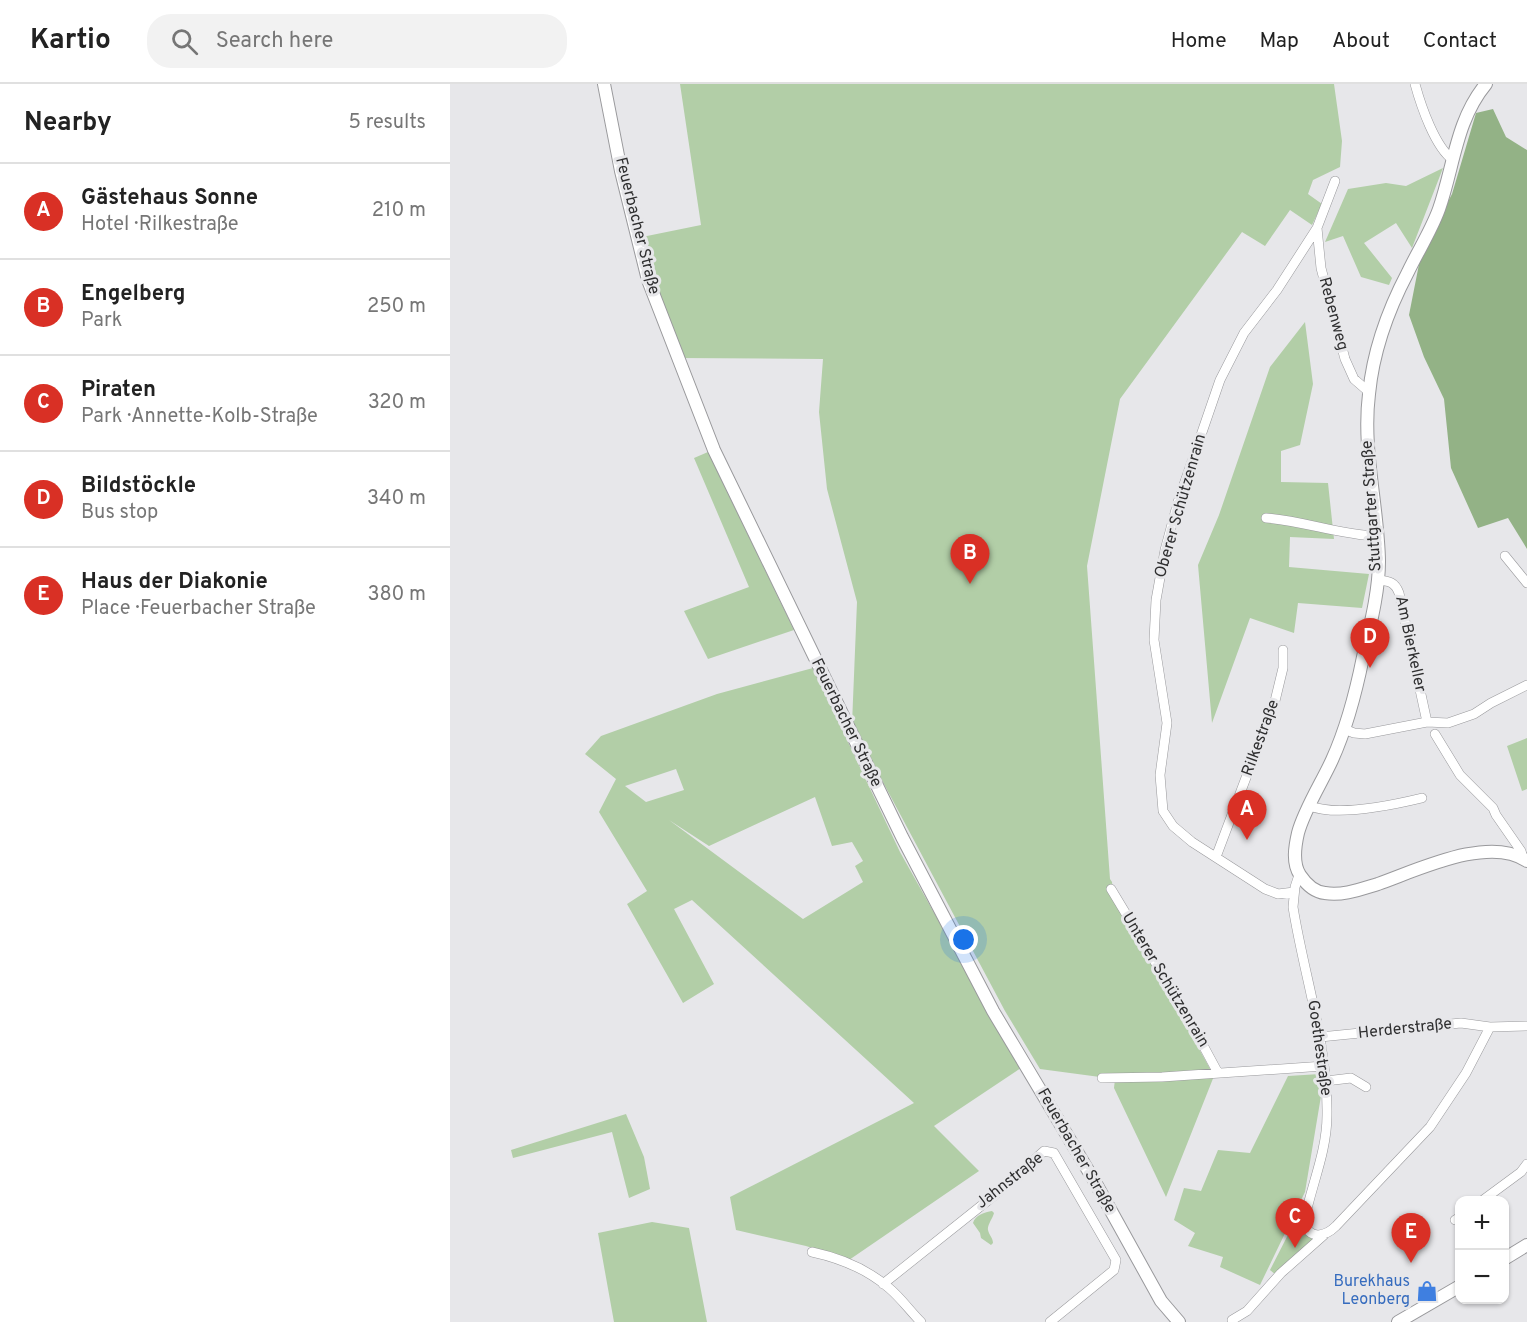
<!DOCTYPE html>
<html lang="en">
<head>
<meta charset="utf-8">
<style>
  :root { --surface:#fff; --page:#f2f2f2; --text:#222; --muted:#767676; --line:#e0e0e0; --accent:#d93025 }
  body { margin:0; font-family:Overpass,sans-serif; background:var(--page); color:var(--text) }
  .controls { position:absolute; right:18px; bottom:18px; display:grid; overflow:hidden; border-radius:12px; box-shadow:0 2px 4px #0004 }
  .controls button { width:54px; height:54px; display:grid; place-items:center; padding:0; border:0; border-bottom:2px solid var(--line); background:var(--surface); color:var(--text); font:30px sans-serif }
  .you { position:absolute; left:514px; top:856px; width:21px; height:21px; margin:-15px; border:4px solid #fff; border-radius:50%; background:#1a73e8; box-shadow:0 0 0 9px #1a73e833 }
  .badge { display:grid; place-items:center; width:39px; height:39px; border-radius:50%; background:var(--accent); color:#fff; font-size:20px; font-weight:700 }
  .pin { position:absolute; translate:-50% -50px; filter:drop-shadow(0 2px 3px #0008) }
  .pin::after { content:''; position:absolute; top:32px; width:21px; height:18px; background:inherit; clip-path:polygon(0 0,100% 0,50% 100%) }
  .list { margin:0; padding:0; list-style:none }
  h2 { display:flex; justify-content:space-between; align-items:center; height:78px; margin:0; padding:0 24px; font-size:26px }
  h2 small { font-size:20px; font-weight:400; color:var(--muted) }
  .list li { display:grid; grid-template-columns:39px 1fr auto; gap:18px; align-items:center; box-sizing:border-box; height:96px; padding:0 24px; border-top:2px solid var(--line) }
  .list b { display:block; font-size:22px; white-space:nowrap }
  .list p { margin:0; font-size:20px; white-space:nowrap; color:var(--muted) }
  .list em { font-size:20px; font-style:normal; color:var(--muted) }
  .icon { flex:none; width:33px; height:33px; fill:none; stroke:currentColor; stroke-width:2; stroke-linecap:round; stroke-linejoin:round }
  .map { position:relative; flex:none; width:1077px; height:1238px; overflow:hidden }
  header { display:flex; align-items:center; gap:36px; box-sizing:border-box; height:84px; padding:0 30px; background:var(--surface); border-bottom:2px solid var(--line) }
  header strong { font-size:28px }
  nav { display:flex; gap:33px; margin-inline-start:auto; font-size:21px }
  .search { width:420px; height:54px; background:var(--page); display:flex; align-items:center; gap:15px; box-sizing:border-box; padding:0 21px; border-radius:24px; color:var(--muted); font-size:22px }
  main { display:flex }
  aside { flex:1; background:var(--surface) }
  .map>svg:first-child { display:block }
  .green { fill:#b2cea7; fill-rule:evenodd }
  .forest { fill:#93b286 }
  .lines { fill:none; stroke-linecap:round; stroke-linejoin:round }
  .minor-casing { stroke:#99999c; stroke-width:10 }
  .major-casing { stroke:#99999c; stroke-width:14 }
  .minor { stroke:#fff; stroke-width:9 }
  .major { stroke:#fff; stroke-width:12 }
  .labels { text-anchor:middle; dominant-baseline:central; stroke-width:6; stroke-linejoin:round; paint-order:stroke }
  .street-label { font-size:16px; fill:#2f2f30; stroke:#e7e7ea }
  .shop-label { font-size:16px; fill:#366cbe; stroke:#e7e7ea; text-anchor:end }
</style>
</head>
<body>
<header>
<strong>Kartio</strong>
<div class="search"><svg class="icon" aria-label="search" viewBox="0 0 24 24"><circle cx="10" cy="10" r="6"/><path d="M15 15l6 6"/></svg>Search here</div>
<nav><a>Home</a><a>Map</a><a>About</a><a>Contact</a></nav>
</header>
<main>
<aside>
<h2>Nearby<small>5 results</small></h2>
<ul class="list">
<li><span class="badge">A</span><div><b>Gästehaus Sonne</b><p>Hotel · Rilkestraße</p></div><em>210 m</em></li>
<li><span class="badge">B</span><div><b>Engelberg</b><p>Park</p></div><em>250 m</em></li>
<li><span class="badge">C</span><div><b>Piraten</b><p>Park · Annette-Kolb-Straße</p></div><em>320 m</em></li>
<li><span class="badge">D</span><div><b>Bildstöckle</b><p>Bus stop</p></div><em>340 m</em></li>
<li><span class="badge">E</span><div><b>Haus der Diakonie</b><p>Place · Feuerbacher Straße</p></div><em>380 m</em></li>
</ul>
</aside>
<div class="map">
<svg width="1077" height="1238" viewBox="0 0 1077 1238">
  <rect width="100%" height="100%" fill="#e7e7ea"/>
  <path class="green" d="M230,0H884L892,57L890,83L863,96L858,110L872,120L862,141L840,126L815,162L792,148L670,315L637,482L660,795L662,798L663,809L764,992L716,1113L664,1004L665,995L590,985L555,927L402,640L407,518L377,405L369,328L373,275L228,274L192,153L251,141Z
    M993,84L962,164L946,139L914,159L942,194L939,201L911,193L893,152L875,158L898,105L936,99L956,102Z
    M855,238L863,300L850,361L831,367V398L878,399L884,455L840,453L839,483L919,490L912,524L848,519L844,549L800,534L762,639L748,481L769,431L820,283Z
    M258,368L344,546L258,575L234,527L299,503L244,374Z
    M363,584L450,768L571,984L484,1042L529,1087L399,1176L356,1162L286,1146L280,1113L464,1019L242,816L224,825L264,900L233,919L177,820L197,807L149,728L166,695L135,670L151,652L267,610ZM226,685L234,706L196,718L175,702ZM365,713L382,762L402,758L413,777L405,782L413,798L353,835L219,736L259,762Z
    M1077,654V705L1072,707L1057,662Z
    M870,990L871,1012L855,1108L810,1201L770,1183L773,1173L738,1162L745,1149L724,1136L734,1104L751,1107L768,1066L800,1069L838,992Z
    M176,1030L194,1073L200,1105L179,1114L162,1048L63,1074L61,1066Z
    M542,1127L544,1129C543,1134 537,1141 538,1146C539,1151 543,1154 543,1159L541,1161L531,1154L530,1149L523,1139C525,1131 535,1128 542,1127Z
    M202,1138L239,1144L257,1238H164L148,1149Z
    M848,1140C852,1148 861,1151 864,1158L826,1191L820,1186L843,1141Z"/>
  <path class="forest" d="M1043,25L1056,53L1077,66V465L1058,434L1028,444L1001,384L994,315L974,273L959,231L971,170L1002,110L1026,29Z"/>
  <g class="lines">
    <defs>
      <path id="minor" d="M965,0C971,22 985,63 1003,76
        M867,144L871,184L895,275L904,295L919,308
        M816,434C855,437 889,451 927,452
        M1055,472L1077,499
        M928,496C939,497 945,498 949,509L977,638
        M894,645L904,649L915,650L977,638L998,639L1024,630L1041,619L1077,601
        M985,650L1010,691L1043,724L1046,731L1071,767L1073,774
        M860,722C888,733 943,721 972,714
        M766,773L825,617L833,584V566
        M849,791L845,803L843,823C854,892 878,960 877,1031C877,1068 861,1102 854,1138C859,1156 875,1153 886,1142L980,1043L1016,989L1040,943
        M661,805L734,926L768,989
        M844,808L828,810L815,805L742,758L723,742L713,727L710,691L717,639L704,556L706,516L715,466L728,418L770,296L794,249L827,206L867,144L885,97
        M870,953L1011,939L1040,943L1077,942
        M652,994L712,993L874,982
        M876,997L901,994L916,1003
        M1033,1116L1071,1088L1077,1080
        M1005,1136L1010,1133
        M362,1168C390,1174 417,1185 439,1204C451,1214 460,1227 471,1238
        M433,1200L546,1110L594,1067L604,1069L666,1176L664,1186L600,1238
        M782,1236L797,1227L831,1189L874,1151"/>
      <path id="major" d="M154,0L171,87L198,196L264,366L452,753L543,927L645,1098L711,1217L729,1238
        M1036,0C1006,36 1004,82 989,125C981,147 968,167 958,188C938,226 923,268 919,310C912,366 928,421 929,477C929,508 920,542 913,573C906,608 897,643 882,676C872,698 854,726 848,749C845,762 842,779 850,791C856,800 865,808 875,809C893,812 911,805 928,800C968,786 1039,751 1077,777
        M1054,1175L1077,1161
        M948,1238L1010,1202"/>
    </defs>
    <use href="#minor" class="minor-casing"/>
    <use href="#major" class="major-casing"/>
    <use href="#minor" class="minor"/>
    <use href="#major" class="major"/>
  </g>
  <defs>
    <symbol id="shop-bare" viewBox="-9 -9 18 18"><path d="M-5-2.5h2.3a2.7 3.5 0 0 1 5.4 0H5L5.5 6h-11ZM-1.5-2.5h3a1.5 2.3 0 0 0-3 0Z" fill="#3f7fe0" stroke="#e7e7ea" stroke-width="2.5" paint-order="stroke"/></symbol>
  </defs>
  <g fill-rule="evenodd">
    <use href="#shop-bare" x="962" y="1192" width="30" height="30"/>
  </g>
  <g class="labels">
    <g class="street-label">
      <text transform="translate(187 142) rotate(76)">Feuerbacher Straße</text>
      <text transform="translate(883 230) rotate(75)">Rebenweg</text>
      <text transform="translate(731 422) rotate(-74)">Oberer Schützenrain</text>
      <text transform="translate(922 422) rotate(-94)">Stuttgarter Straße</text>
      <text transform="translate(960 560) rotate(78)">Am Bierkeller</text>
      <text transform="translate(396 639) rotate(64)">Feuerbacher Straße</text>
      <text transform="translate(811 654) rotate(-70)">Rilkestraße</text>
      <text transform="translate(715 896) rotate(59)">Unterer Schützenrain</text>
      <text transform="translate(955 945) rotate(-6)">Herderstraße</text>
      <text transform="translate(869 964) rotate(82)">Goethestraße</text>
      <text transform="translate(626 1067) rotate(60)">Feuerbacher Straße</text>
      <text transform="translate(560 1097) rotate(-38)">Jahnstraße</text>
    </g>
    <g class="shop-label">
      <text x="960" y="1198">Burekhaus<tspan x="960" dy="18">Leonberg</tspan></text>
    </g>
  </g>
</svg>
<div class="controls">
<button>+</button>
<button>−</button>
</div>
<div class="you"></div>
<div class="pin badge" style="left:797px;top:756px">A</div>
<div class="pin badge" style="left:520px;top:500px">B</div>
<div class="pin badge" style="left:845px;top:1164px">C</div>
<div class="pin badge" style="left:920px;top:584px">D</div>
<div class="pin badge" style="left:961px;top:1179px">E</div>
</div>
</main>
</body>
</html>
